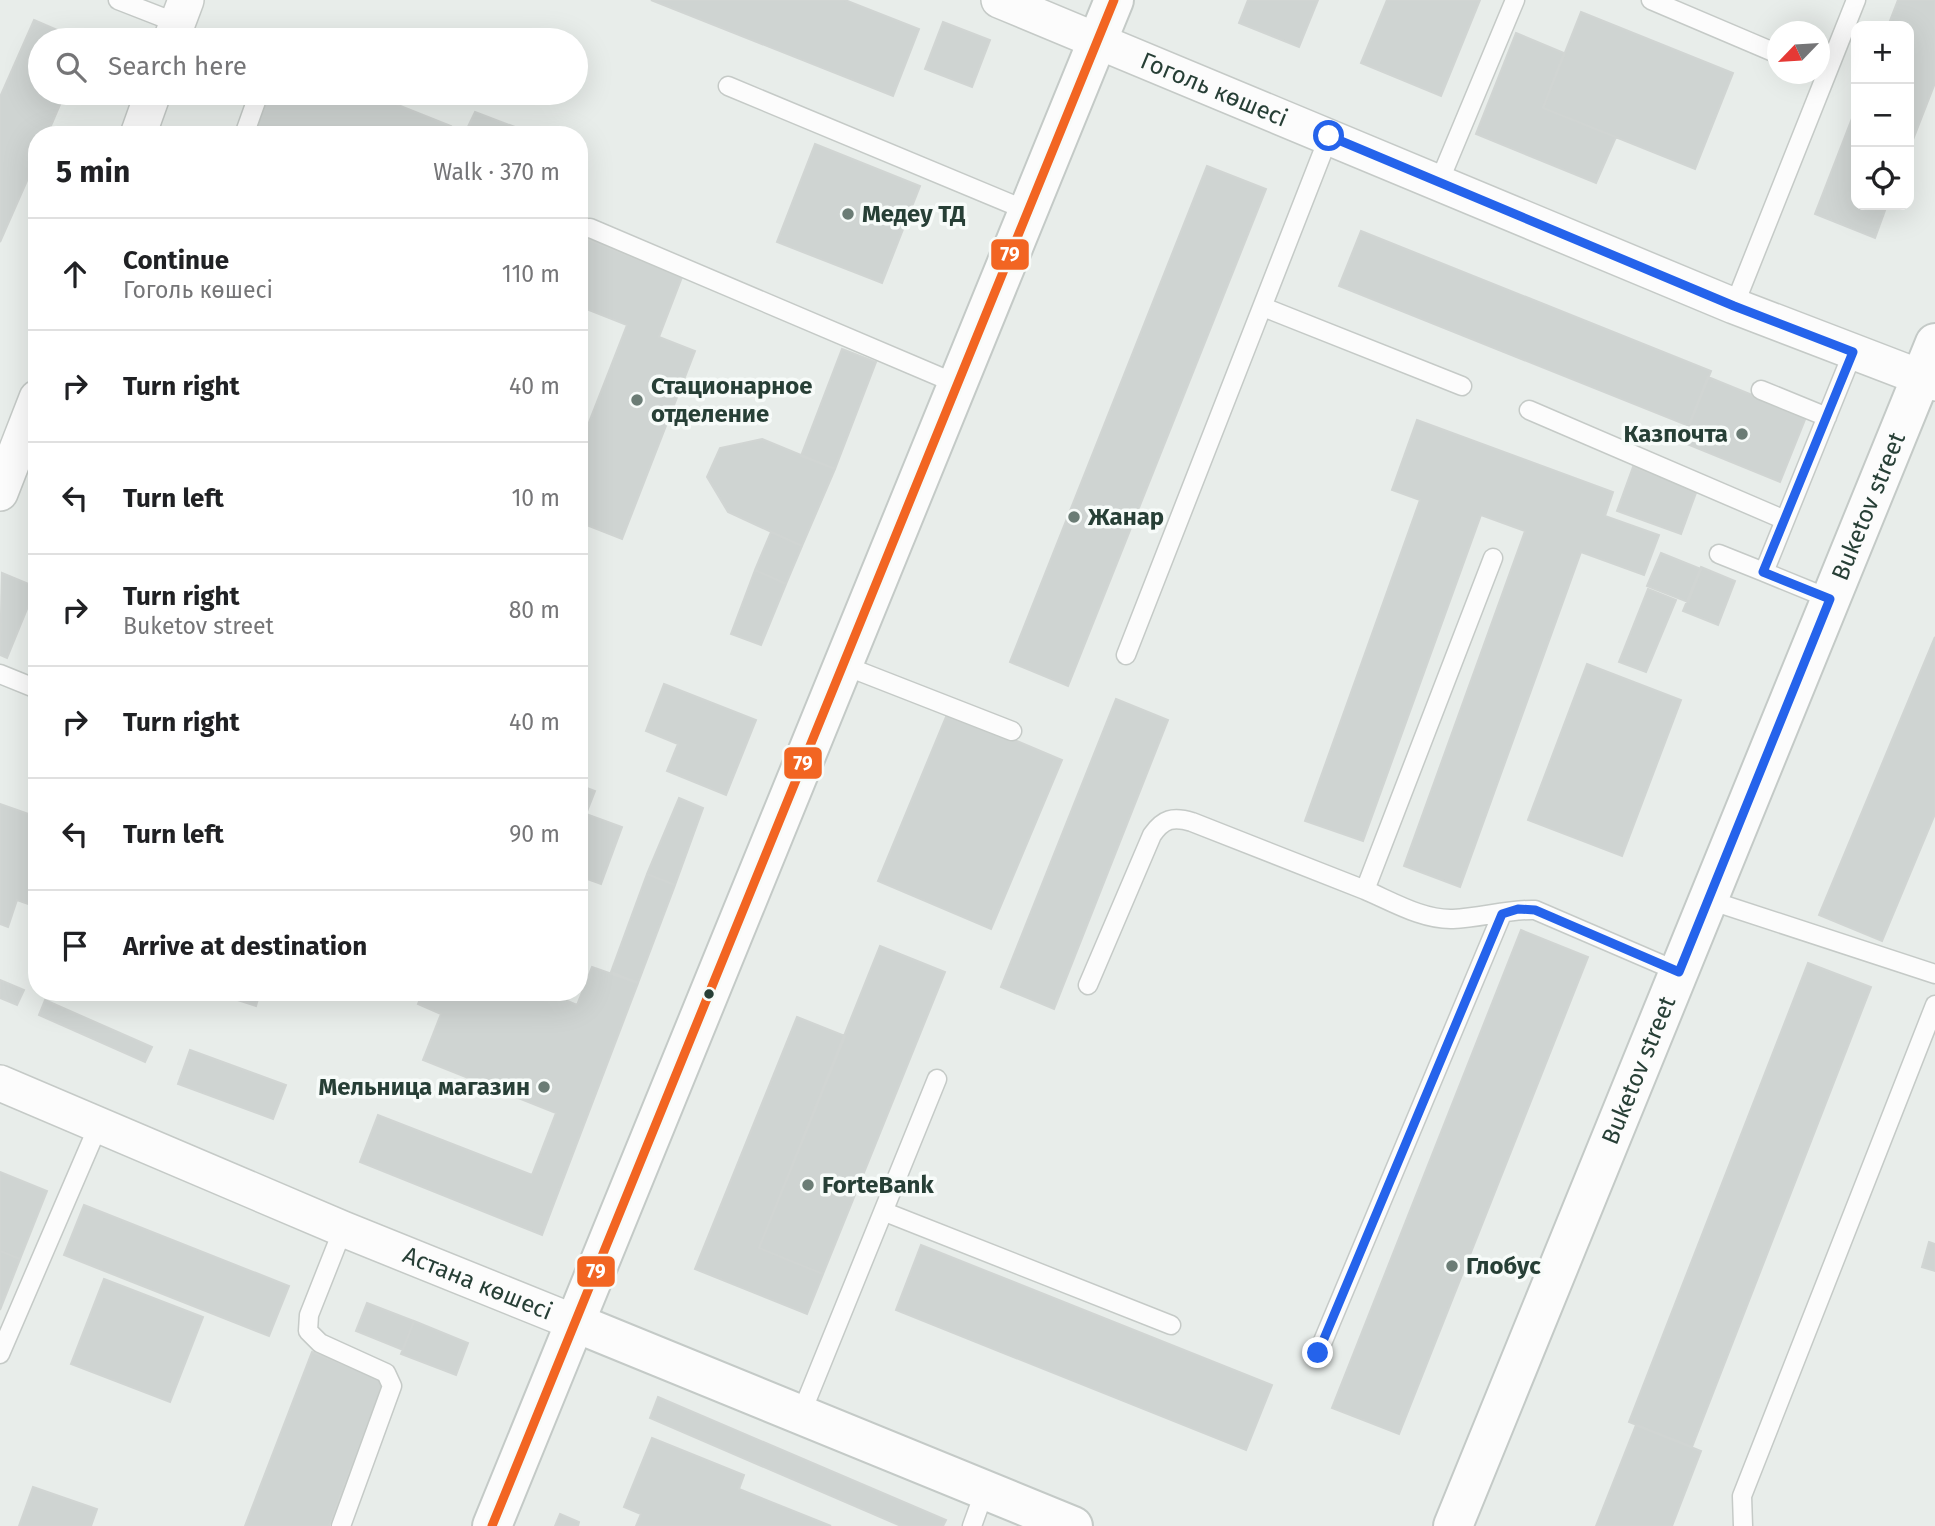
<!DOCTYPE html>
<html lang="en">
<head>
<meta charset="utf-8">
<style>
  :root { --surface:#fff; --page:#f6f6f6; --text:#202124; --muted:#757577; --line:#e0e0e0 }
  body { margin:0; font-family:"Fira Sans",sans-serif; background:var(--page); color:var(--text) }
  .controls { position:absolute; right:21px; top:21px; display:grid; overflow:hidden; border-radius:14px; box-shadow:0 7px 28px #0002 }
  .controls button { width:63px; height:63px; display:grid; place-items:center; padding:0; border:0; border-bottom:2px solid var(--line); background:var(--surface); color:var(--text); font:35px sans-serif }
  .compass { position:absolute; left:1767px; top:21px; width:63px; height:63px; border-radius:50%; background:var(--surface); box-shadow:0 7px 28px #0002; rotate:245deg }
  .stop { position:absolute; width:21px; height:21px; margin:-16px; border:5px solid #2563eb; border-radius:50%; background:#fff }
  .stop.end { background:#2563eb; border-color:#fff; box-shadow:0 2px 7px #0008 }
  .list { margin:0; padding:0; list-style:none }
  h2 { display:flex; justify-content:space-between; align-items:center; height:91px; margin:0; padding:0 28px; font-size:30px }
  h2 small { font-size:23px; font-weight:400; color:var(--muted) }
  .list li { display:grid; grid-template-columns:46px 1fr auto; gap:21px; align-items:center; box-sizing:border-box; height:112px; padding:0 28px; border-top:2px solid var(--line) }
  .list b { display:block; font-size:26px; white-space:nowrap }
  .list p { margin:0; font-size:23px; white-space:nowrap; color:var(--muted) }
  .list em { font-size:23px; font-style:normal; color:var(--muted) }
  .icon { flex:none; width:38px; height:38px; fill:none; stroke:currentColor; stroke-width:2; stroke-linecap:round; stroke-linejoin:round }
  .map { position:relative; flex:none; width:1935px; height:1526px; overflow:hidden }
  .search { position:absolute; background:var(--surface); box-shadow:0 7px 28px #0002; left:28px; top:28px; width:560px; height:77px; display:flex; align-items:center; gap:18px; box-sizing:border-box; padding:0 24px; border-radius:38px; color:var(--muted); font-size:26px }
  .panel { position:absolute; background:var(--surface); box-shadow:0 7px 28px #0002; left:28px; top:126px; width:560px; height:875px; border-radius:28px }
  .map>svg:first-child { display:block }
  .building { fill:#cfd4d2; stroke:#d1d5d3; stroke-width:2 }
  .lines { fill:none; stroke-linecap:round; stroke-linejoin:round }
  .lane-casing { stroke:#c5cac7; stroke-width:21 }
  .street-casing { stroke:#c5cac7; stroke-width:38 }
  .secondary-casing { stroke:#c4cac7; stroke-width:42 }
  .lane { stroke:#fcfcfc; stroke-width:18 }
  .street { stroke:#fcfcfc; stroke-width:35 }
  .secondary { stroke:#fcfcfc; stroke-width:38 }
  .bus-1-casing { stroke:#f7fbf9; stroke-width:14 }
  .bus-1 { stroke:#f26522; stroke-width:9 }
  .route { stroke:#2563eb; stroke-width:9 }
  .poi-dot { fill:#6b7c75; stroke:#f7fbf9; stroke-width:2.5 }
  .bus-dot { fill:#273f36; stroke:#f7fbf9; stroke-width:2.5 }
  .labels { text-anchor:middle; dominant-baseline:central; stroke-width:7; stroke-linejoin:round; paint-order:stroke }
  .street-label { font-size:24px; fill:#273f36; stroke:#f7fbf9 }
  .poi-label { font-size:24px; font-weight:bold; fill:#273f36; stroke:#f7fbf9; text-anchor:start }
  .line-badge { stroke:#f7fbf9; stroke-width:2.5 }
  .badge-label { font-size:19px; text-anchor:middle; font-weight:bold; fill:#fff }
</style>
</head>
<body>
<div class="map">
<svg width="1935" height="1526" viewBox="0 0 1935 1526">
  <rect width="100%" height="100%" fill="#e8edea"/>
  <path class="building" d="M651,0H845L919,29L893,96Z
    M1248,0H1318L1299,47L1239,23Z
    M1387,0H1480L1441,96L1361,63Z
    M1898,0H1935V83L1909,150V26H1888Z
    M1581,12L1733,73L1695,169L1543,108Z
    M34,20L80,40H40V93H65L47,135H37V158L0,242V97Z
    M943,22L990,40L972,87L925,69Z
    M1516,33L1564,53L1543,108L1616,137L1596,183L1476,134Z
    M265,93H368L451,126L448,135H259L250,131Z
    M1856,108V205H1887L1875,238L1815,214Z
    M475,112L536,135H464Z
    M815,144L920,186L882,283L777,242Z
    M1207,166L1266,189L1068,686L1010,662Z
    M1361,231L1711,371L1689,426L1339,286Z
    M582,237L682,277L659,337L695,351L622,539L579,522V448L627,325L579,306Z
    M842,349L876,362L835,469L801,456Z
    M1708,377L1806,417L1780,482L1682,442Z
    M1417,420L1613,492L1605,516L1659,535L1644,575L1581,552L1460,887L1404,866L1525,531L1481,515L1363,841L1305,821L1420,500L1392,490Z
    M762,439L835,469L802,546L728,512L707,477L720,448Z
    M1633,467L1697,490L1681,534L1617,511Z
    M771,532L802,546L786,584L755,570Z
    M1661,553L1701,569L1688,602L1647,586Z
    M1701,567L1735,581L1718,625L1683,611Z
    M755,570L786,584L761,645L731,634Z
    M2,573L36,587L7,658L0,655Z
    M1648,589L1676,600L1646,672L1619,662Z
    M1935,637V814L1882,941L1819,915Z
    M1587,664L1681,700L1622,856L1528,820Z
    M664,684L756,720L726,795L667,771L678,744L646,731Z
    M1116,699L1168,720L1054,1009L1001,987Z
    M948,712L1062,760L991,929L878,881Z
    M579,785L595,791L586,814L622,827L601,884L579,876Z
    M679,798L703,808L675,885L647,874Z
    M0,804L37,817V907L17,900L8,927L0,924Z
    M647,874L675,885L638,983L611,972Z
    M1521,930L1588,957L1399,1434L1332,1408Z
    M880,946L945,972L823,1274L759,1248Z
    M1808,963L1871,987L1692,1447L1629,1422Z
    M592,967L638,983L542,1235L360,1162L378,1115L532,1175L556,1113L423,1060L441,1014L418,1004L423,992H546L577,1005Z
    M0,980L24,990L17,1005L0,998Z
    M237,992H260L256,1006L234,999Z
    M45,1000L152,1047L145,1062L39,1015Z
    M797,1017L845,1036L759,1248L823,1274L807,1314L695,1269Z
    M190,1050L286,1085L273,1119L178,1084Z
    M0,1172L47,1191L20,1259L0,1251Z
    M84,1205L289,1286L269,1336L64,1255Z
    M1929,1242L1935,1244V1271L1922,1267Z
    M921,1245L1272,1385L1246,1450L896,1310Z
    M0,1251L20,1259L0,1310Z
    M104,1279L203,1317L170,1402L71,1364Z
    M367,1303L414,1321L403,1350L356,1331Z
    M414,1321L468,1343L456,1375L401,1354Z
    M312,1352L384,1381L329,1526H245Z
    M658,1397L946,1520L943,1526H901L650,1418Z
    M1636,1425L1701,1451L1672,1526H1596Z
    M652,1438L744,1475L739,1489L831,1526H636L641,1514L624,1507Z
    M33,1487L97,1509L91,1526H19Z
    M560,1514L579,1522L578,1526H555Z"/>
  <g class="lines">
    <defs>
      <path id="lane" d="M118,0L177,23
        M1651,0L1778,54
        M728,86L1028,211
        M244,135L259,93
        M1439,182L1515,0
        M579,229L590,228L957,384
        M1734,306L1856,0
        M1263,307L1462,386
        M1761,390L1827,417
        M1529,410L1785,520
        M1719,554L1764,572
        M1493,558L1365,890C1393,902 1423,920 1453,919C1481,918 1508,909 1535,910L1679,972
        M1830,599L1764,572L1853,352
        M1126,655L1329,136
        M843,665L1012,731
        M0,674L37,689
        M1709,900L1935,974
        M1088,985L1152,835C1163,819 1173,816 1192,822L1365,890
        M885,1212L1171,1325
        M1318,1353L1502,914
        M0,1354L99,1124
        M801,1414L937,1079
        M341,1526L392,1386L386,1373L320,1343L308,1331L309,1315L343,1229
        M972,1526L985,1490
        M1743,1526L1742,1496L1935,1005"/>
      <g id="street">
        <path id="s1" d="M999,0L1734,306L1935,383"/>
        <path d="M171,40L186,0"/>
        <path d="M138,135L153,93"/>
        <path d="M0,493L37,398"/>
        <path id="s2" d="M0,1083L343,1229L576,1323"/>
      </g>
      <g id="secondary">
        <path d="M576,1323L1073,1526"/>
        <path d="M492,1526L1114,0"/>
        <path id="s3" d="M1453,1526L1935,343"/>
      </g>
    </defs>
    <use href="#lane" class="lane-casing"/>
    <use href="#street" class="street-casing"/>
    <use href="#secondary" class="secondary-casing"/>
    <use href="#lane" class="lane"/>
    <use href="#street" class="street"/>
    <use href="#secondary" class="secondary"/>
    <defs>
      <path id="bus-1" d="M492,1526L1114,0"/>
    </defs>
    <use href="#bus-1" class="bus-1-casing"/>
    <use href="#bus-1" class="bus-1"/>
  </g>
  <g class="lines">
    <path class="route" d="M1318,1353L1502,914L1518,909L1535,910L1679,972L1830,599L1763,572L1853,352L1734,306L1329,136"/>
  </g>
  <g class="poi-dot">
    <circle cx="848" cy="214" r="7"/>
    <circle cx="637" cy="400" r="7"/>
    <circle cx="1742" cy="434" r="7"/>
    <circle cx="1074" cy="517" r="7"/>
    <circle cx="544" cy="1087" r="7"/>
    <circle cx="808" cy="1185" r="7"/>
    <circle cx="1452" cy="1266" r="7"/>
  </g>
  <circle class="bus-dot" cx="709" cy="994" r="6"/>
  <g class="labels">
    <g class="street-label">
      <text stroke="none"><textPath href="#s1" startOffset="233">Гоголь көшесі</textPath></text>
      <text stroke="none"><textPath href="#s3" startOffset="1101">Buketov street</textPath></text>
      <text stroke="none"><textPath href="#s3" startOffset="492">Buketov street</textPath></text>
      <text stroke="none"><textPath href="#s2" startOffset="518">Астана көшесі</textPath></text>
    </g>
    <g class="poi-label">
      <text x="862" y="214">Медеу ТД</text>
      <text x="651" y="386">Стационарное<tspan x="651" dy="28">отделение</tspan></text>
      <text x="1728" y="434" text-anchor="end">Казпочта</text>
      <text x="1088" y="517">Жанар</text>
      <text x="530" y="1087" text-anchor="end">Мельница магазин</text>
      <text x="822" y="1185">ForteBank</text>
      <text x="1466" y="1266">Глобус</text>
    </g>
  </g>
  <g class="line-badge">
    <rect x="990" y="238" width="40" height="33" rx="7" fill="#f26522"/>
    <rect x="783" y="746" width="40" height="34" rx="7" fill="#f26522"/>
    <rect x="576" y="1255" width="40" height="33" rx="7" fill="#f26522"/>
  </g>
  <g class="badge-label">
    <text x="1010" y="261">79</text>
    <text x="803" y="770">79</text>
    <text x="596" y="1278">79</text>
  </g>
</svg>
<div class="controls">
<button>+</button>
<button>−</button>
<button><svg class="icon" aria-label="locate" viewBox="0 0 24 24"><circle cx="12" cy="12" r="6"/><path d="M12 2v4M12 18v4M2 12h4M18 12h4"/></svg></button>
</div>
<svg class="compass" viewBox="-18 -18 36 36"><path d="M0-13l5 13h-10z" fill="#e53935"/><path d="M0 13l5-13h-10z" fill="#757577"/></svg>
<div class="stop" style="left:1329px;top:136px"></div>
<div class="stop end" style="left:1318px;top:1353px"></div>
<div class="search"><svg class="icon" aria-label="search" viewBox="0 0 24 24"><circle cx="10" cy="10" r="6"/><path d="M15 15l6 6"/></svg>Search here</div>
<section class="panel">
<h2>5 min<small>Walk · 370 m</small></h2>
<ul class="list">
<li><svg class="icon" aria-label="ahead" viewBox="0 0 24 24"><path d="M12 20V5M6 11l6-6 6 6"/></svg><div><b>Continue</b><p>Гоголь көшесі</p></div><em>110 m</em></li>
<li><svg class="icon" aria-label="right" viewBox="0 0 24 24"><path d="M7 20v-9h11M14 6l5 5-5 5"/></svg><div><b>Turn right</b></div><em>40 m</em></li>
<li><svg class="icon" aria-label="left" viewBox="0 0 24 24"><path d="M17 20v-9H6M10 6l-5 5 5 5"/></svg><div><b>Turn left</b></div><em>10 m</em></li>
<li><svg class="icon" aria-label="right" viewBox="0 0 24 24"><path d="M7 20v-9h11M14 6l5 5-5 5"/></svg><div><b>Turn right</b><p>Buketov street</p></div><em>80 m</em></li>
<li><svg class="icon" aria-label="right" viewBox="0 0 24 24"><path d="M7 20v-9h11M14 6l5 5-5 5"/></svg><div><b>Turn right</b></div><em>40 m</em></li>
<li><svg class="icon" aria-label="left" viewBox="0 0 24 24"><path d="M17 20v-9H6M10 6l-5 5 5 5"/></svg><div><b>Turn left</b></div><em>90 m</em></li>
<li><svg class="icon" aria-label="arrive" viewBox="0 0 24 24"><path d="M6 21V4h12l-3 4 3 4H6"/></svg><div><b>Arrive at destination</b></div></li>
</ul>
</section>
</div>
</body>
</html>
